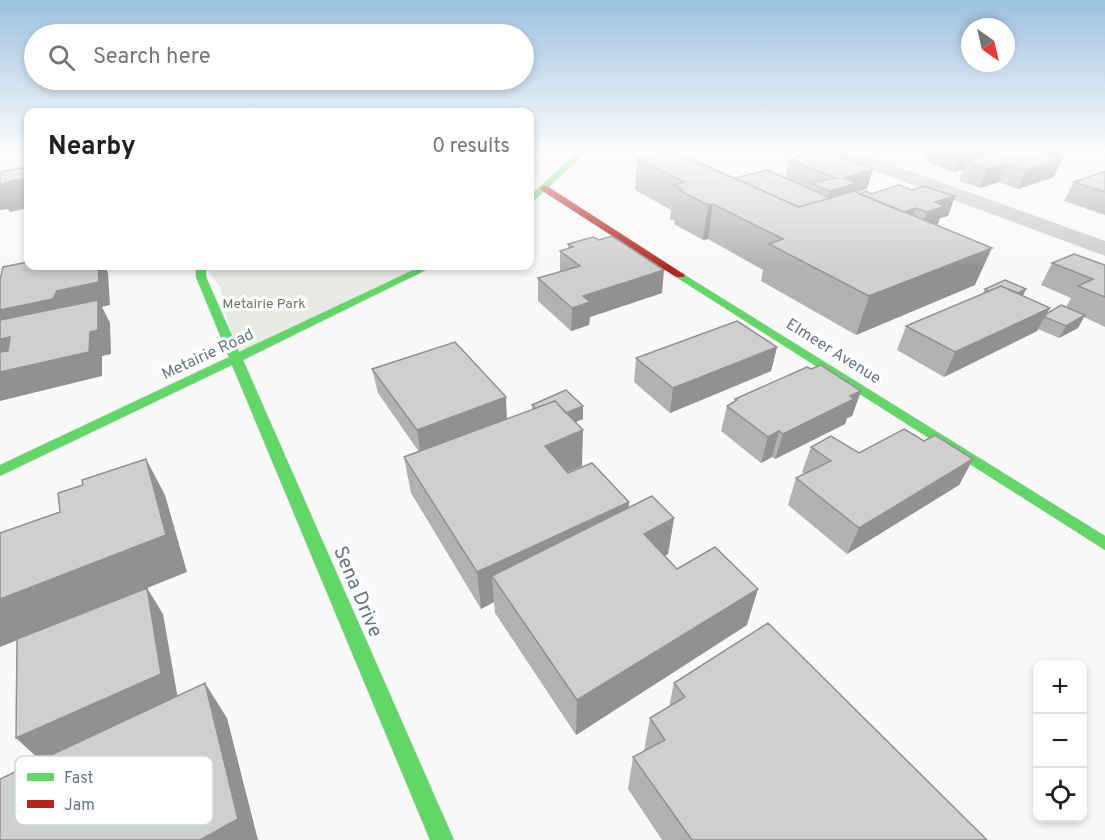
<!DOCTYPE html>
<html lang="en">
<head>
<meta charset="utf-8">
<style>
  :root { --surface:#fff; --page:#f6f6f6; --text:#202124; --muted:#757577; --line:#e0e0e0 }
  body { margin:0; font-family:Overpass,sans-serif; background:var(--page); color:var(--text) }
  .controls { position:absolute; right:18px; bottom:18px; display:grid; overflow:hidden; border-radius:12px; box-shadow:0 3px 9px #0003 }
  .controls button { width:54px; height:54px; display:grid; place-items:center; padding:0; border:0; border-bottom:2px solid var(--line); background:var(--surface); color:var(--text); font:30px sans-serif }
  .compass { position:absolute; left:961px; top:18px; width:54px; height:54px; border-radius:50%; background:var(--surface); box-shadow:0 3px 9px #0003; rotate:146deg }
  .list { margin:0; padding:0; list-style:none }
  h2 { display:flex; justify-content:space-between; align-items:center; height:78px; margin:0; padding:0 24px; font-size:26px }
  h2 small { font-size:20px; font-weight:400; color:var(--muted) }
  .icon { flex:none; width:33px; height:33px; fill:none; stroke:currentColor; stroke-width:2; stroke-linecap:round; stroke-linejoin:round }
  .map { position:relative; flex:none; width:1105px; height:840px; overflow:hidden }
  .search { position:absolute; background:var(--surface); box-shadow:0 3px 9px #0003; left:24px; top:24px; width:510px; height:66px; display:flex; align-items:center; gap:15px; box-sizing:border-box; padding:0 21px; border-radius:33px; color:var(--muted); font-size:22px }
  .panel { position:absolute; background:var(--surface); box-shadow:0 3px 9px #0003; left:24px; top:108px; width:510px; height:162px; border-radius:12px }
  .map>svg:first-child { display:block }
  .green { fill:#e8eae6 }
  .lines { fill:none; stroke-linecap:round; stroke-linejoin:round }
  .fast-casing { stroke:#d5d6d7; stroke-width:1 }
  .jam-casing { stroke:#d5d6d7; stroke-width:1 }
  .lane { fill:#cacbcc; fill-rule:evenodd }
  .street { fill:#cacbcc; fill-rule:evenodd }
  .fast { fill:#63d668; fill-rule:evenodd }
  .jam { fill:#b3261e; fill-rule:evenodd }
  .wall { fill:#b1b3b3 }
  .shaded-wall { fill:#909292 }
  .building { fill:#ced0d0; stroke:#909292; stroke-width:1.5 }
  .labels { text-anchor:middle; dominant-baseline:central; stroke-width:6; stroke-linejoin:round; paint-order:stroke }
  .far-park-label { font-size:14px; fill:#6b7965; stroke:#fff }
  .street-label { font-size:16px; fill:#667880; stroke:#fff }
  .near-street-label { font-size:20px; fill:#667880; stroke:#fff }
  .key { fill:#fff; stroke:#d1d6d9; stroke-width:1.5 }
  .key-label { font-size:16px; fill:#667880 }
</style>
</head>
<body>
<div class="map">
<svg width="1105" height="840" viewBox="0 0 1105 840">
  <rect width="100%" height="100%" fill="#f9f9f9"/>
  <path class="green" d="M204,266H423L236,360L220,287Z"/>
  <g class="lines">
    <defs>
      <path id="fast" d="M580,150H588L533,202H530V196Z
        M196,266H206V277L239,352L422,266H434L243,360L454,840H430L232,365L0,476V465L229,357L196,277Z
        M680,272L1105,536V550L676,277V273Z"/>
      <path id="jam" d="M541,186H547L685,275L684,277H676L541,190Z"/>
    </defs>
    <use href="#fast" class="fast-casing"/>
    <use href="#jam" class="jam-casing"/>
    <path class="lane" d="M646,150H663L695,167L689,171L685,170Z"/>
    <path class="street" d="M827,150H852L1105,241V256L829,154Z"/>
    <use href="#fast" class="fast"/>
    <use href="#jam" class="jam"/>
  </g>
  <path class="wall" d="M924,150H1062L1059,156L1054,177L1018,189L999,182L980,188L959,181L963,169L954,172L931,164L932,162L921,157Z
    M797,155L873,169L867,189L855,192L859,194H871L912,190L955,196L948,216L940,218L937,226L975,285L856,335L761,281L763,270L708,239L703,240L674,224L675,221L670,219L671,210L635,190L637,159L735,178H785L789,160L797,158Z
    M1105,171V215L1064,201L1074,182Z
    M568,244L662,293L590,317L589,325L571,331L538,301V278L560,272V251L568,249Z
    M1052,263L1105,265V327L1084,317L1078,328L1059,338L1038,329L1037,331L944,377L897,350L906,326L982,294L985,289H1026L1023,296L1050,308L1046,314L1066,307L1071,298L1041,285Z
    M777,347L771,371L670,413L634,382L636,358Z
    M372,369L507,419L532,410V405L583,419L575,422L582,466L568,472L629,502L628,508L674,518L668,554L665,556L677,569L747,625L576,735L495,613L494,602L481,609L411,493L404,457L419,452L378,393Z
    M811,369L861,391L852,416L847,418L845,424L775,459L772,457L761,463L721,431L727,406L735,402V399Z
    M924,441L973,459L959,485L847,554L788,505L796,478L805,474L802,472L811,447L859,453Z
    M674,683L987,840H662L628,789L633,757L644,751L650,718L669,707Z"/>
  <path class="shaded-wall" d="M965,150H981L975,165L966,162L963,169L954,172L961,153Z
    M1048,150H1062L1057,160L1063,158L1054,177L1018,189L1026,170L1045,151Z
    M1007,164L999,182L980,188L988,169Z
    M873,169L867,189L854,193L828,198L830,191L844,178Z
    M28,177V208L10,212L8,209L0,210V184Z
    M955,196L948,216L940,218L937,226L919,233L927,212L935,202Z
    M713,204L708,239L703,240L708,205Z
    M916,208L908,228L903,212Z
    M992,248L975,285L856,335L869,296Z
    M98,266H105L108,273L110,305L102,307L110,323L111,354L102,356V376L0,401V372L90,332L0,336V310L57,291Z
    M664,270L662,293L590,317L589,325L571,331L572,308L583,296Z
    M1026,289L1020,301L1008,299Z
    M1050,308L1037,331L944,377L955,352Z
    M1085,315L1078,328L1059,338L1066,326Z
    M10,337L24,361L0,364V339Z
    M777,347L771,371L670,413L673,388Z
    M861,391L852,416L847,418L845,424L775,459L783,434Z
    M506,397L507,422L421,456L417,430Z
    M583,406V419L549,434V420Z
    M583,430L582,466L545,482V446Z
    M779,431L772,457L761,463L768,437Z
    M146,459L165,495L187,572L0,647V599Z
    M973,459L959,485L847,554L859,528Z
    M629,502L625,539L492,576L494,602L481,609L477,572Z
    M674,518L668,554L639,570L644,534Z
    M147,588L163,614L178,699L42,762L16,738Z
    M758,589L747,625L576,735L577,700Z
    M205,683L227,718L258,840H200Z"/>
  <path class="building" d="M952,150H971L961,153Z
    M1000,150H1048L1045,151L1063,158L1026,170L1007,164L988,169L966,162Z
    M673,151L799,207L854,191L992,248L869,296L769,244L783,239L713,204L708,205L679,190L682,189L674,185L685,182L637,159Z
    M826,151L873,169L844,178L857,183L830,191L811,183L836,178L789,160L802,157L797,155Z
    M21,168H28V177L0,184V172Z
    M767,170L831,198L798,207L735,178Z
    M1105,171V192L1074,182Z
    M899,185L912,190L923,186L955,196L935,202L945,206L927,212L916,208L903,212L859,194L866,191L871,194Z
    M612,236L664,270L583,296L590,302L572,308L538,278L580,266L560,251L573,247L568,244L593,237L599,240Z
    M1074,254L1105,265V297L1078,286L1093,279L1052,263Z
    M28,262V266H98L99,282L57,291L53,299L0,310V280L3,267Z
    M1005,280L1026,289L1018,293L1001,286L989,291L985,289Z
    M1001,286L1050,308L955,352L906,326Z
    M98,300V330L90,332L89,352L0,372V352L8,351L10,337L0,339V320Z
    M1061,305L1085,315L1066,326L1045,317L1046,314Z
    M737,321L777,347L673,388L636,358Z
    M455,342L506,397L417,430L372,369Z
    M821,365L861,391L850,396L854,399L783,434L779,431L768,437L727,406L737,400L735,399L807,367L811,369Z
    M566,390L583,406L566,413L555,401L536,408L532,405Z
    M555,401L583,430L545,446L568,473L592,463L629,502L477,572L404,457Z
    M904,429L924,441L935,435L973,459L859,528L796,478L831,461L811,447L831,436L859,453Z
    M146,459L166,535L0,599V533L60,512L58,493L83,485L82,480Z
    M652,496L674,518L644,534L677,569L715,547L758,589L577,700L492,576Z
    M147,588L161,674L16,738L17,639Z
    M768,623L987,840H692L633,757L665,740L650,718L685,697L674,683Z
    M205,683L238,819L200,840H0V779Z"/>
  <linearGradient id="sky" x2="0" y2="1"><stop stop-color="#9dc1e1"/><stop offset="0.56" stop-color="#fcfcfc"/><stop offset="1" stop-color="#fcfcfc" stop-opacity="0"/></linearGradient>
  <rect width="1105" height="268" fill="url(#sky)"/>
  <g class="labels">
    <g class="far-park-label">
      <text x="264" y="304">Metairie Park</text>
    </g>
    <g class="street-label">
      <text transform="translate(833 352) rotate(32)">Elmeer Avenue</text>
      <text transform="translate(208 355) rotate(-25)">Metairie Road</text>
    </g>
    <g class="near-street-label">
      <text transform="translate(357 592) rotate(67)">Sena Drive</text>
    </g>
  </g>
  <rect x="15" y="756" width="198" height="69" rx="9" class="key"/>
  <rect x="27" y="773" width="27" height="8" fill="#63d668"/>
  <rect x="27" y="800" width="27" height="8" fill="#b3261e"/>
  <g class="key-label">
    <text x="64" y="783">Fast</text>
    <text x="64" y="810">Jam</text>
  </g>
</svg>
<div class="controls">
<button>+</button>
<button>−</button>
<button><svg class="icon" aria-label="locate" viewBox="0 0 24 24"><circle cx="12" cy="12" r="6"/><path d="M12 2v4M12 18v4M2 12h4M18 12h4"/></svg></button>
</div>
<svg class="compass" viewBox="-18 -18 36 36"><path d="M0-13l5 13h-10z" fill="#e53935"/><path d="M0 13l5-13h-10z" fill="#757577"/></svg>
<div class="search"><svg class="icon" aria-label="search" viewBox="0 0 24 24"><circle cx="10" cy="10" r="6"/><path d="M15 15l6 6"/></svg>Search here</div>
<section class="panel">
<h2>Nearby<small>0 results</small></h2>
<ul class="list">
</ul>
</section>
</div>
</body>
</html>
